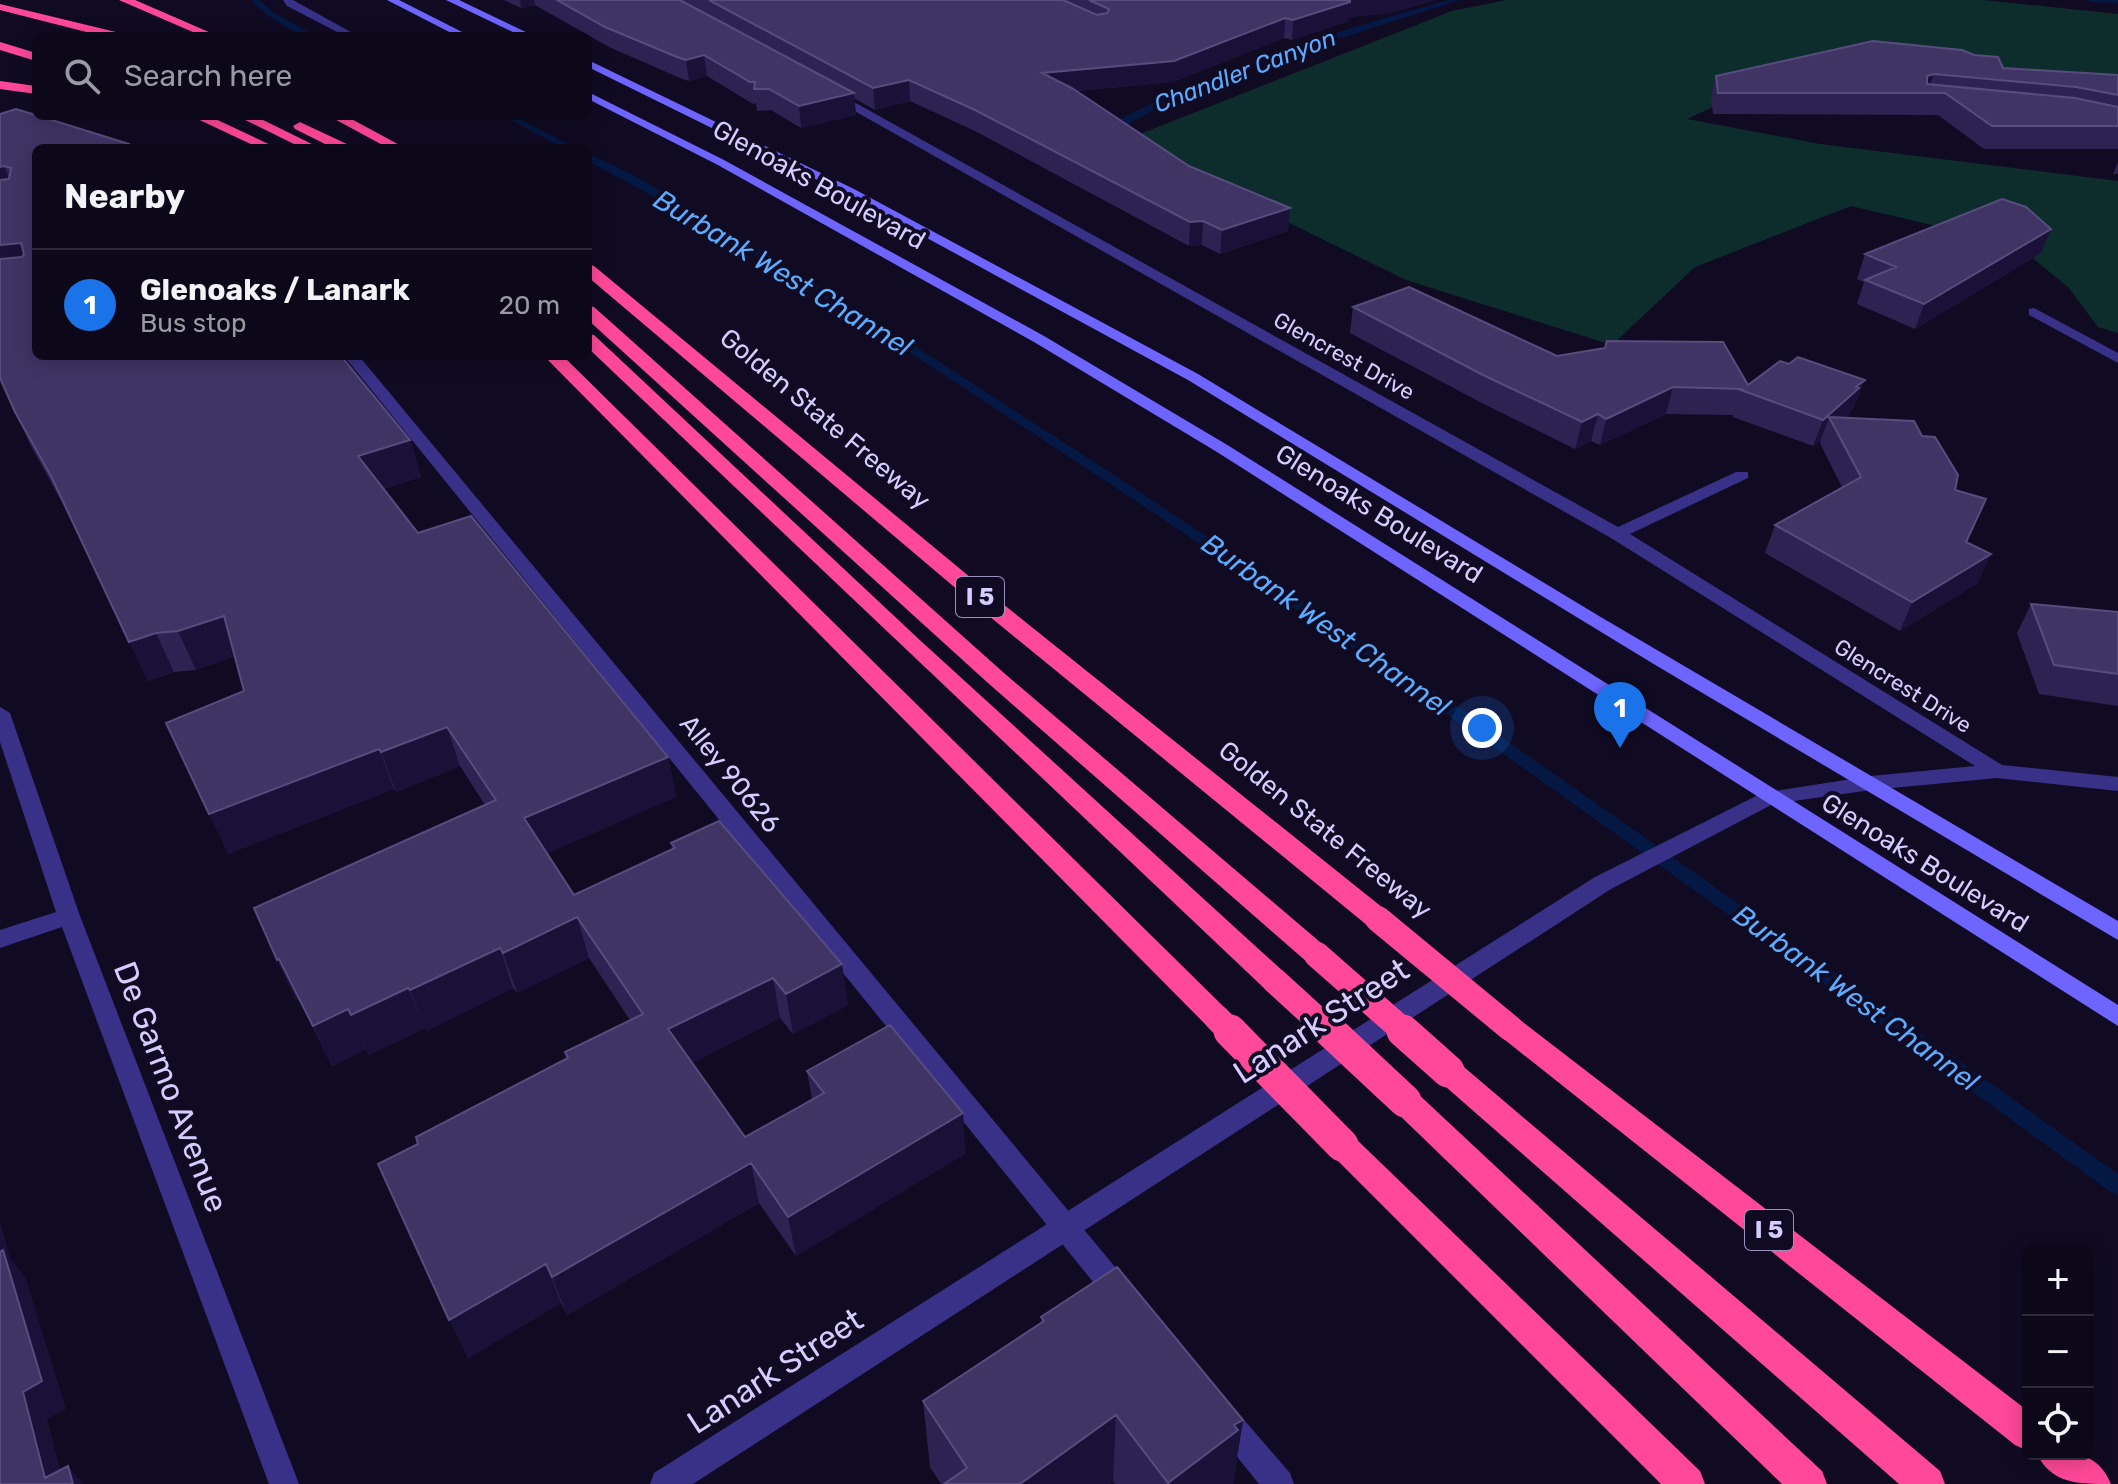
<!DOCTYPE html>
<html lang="en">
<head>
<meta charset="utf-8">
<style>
  :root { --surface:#0c081a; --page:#151123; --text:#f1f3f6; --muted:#9a9aa2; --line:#2c2939; --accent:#1a73e8 }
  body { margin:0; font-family:Rubik,sans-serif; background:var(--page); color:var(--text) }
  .controls { position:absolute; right:24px; bottom:24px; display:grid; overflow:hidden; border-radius:12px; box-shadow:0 4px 20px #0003 }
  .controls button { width:72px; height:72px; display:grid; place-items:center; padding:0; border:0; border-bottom:2px solid var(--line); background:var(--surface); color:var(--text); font:40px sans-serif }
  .you { position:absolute; left:1482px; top:728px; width:28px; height:28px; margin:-20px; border:6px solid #fff; border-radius:50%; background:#1a73e8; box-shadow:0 0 0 12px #1a73e833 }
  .badge { display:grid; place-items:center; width:52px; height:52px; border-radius:50%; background:var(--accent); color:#fff; font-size:26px; font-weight:700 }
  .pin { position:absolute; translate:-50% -66px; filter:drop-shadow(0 2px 4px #0008) }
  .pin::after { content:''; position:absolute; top:42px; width:28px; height:24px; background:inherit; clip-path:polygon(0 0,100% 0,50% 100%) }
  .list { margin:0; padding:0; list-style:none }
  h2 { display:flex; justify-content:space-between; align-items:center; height:104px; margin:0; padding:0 32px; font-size:34px }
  h2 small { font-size:26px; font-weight:400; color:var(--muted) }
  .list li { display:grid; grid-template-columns:52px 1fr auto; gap:24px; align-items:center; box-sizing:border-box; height:112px; padding:0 32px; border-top:2px solid var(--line) }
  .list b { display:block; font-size:30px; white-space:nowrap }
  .list p { margin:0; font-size:26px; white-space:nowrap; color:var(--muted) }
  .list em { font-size:26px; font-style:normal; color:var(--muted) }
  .icon { flex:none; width:44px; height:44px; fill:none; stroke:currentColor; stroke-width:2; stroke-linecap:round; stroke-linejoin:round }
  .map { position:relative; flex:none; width:2118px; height:1484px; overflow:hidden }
  .search { position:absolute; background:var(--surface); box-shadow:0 4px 20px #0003; left:32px; top:32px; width:560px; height:88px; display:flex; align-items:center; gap:20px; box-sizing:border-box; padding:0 28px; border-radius:12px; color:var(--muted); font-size:30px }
  .panel { position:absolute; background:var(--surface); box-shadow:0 4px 20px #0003; left:32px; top:144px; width:560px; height:216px; border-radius:12px }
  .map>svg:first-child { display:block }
  .green { fill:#0d2d2d }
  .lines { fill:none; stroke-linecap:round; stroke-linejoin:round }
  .stream { fill:#041843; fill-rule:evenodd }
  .service { fill:#383187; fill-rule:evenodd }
  .minor { fill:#383187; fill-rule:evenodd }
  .secondary { fill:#6e64ff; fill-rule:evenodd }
  .motorway { fill:#ff4898; fill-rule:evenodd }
  .motorway-bridge-far1 { stroke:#ff4898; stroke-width:26 }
  .motorway-bridge { stroke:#ff4898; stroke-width:33 }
  .wall { fill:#2e2253 }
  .shaded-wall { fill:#1a1138 }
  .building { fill:#403465; stroke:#574c7e; stroke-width:2 }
  .labels { text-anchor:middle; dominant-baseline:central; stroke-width:8; stroke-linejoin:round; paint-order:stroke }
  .far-street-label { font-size:22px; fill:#d5cdff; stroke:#100b23 }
  .far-water-label { font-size:24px; font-style:italic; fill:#5bacff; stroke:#100b23 }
  .shield { fill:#100b23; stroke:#9a93bd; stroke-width:2 }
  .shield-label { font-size:24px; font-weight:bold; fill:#d5cdff }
  .street-label { font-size:26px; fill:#d5cdff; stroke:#100b23 }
  .water-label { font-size:28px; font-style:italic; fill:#5bacff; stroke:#100b23 }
  .near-street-label { font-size:32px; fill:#d5cdff; stroke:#100b23 }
</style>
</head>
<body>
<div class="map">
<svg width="2118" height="1484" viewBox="0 0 2118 1484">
  <rect width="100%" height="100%" fill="#100b23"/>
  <path class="green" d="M1507,0H1983L2118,14V84H1762L1687,119L1820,144L2118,181V333L2098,327L2069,288L2017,245L1851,206L1695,267L1612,345L1406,280L1230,194L1140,134L1452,11Z"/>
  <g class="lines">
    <path class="stream" d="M251,0H259L274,13L316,36C293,36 267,16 251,0Z
      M1448,0H1460L1254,66L1157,108L1107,136L1099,134C1120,116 1150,105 1175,93C1263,53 1355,26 1448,0Z
      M2087,0H2118V3L2091,2Z
      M503,116H514L575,148H563Z
      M588,154C639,175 687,206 734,234C843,298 948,368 1054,436C1417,671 1767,924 2118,1174V1195L2111,1192C1764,941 1419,686 1060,451C906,350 752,247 588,161Z"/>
    <path class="service" d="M283,0H293L358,36H345L287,6Z
      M344,356H359L1130,1285L1134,1294L1130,1303L1120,1307L1110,1303Z
      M1223,1403L1233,1407L1290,1473L1294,1484H1259L1213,1427L1208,1417L1213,1407Z"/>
    <path class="minor" d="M828,92H836L1618,527L1736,472H1748V478L1630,534L2002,765L2118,777V791L1997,778L1871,790L1773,804L1611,889L693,1484H650L654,1473L1595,877L1762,793L1871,776L1975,766L1611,538L828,96Z
      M2034,308L2118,353V363L2029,315V309Z
      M0,707L10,713L80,916L299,1484H269L62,927L0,948V930L56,912L0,742Z"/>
    <path class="secondary" d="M387,0H399L470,36H457Z
      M446,0H459L534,36H521Z
      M588,60L854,189L1198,374L1599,616L2118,921V940L1652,663L1188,380L846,194L588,67Z
      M588,92L724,160L1044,336L1229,446L2118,1005V1026L1217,452L1034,342L716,164L588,99Z"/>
    <path class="motorway" d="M119,0H135L218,36H202Z
      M0,4L120,33L122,36H102L0,10Z
      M0,42L36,53V61L0,50Z
      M0,81L36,86V94L0,89Z
      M191,116H209L277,148H259Z
      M237,116H255L320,148H302Z
      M329,116H346L405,148H388Z
      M300,122L349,145L351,148H333L295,129L293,126Z
      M588,264L594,266L988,592L1388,912L1392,919L1388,926L1378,929L1368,926L972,602L588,277Z
      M588,306L594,307L1004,673L1327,948L1331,955L1327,962L1317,965L1307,962L988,683L588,320Z
      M588,334L594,335L923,643L1285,973L1289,981L1285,989L1275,992L1265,989L588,348Z
      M544,356H563L1227,1010L1231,1018L1227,1026L1217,1029L1207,1026Z
      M1510,1017L1520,1020L2028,1411V1451L2015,1445L1500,1036L1496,1028L1500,1020Z
      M1448,1059L1458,1062L1940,1471L1945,1484H1899L1438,1080L1433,1071L1438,1062Z
      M1405,1089L1416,1092L1822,1471L1827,1484H1782L1394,1110L1390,1101L1394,1092Z
      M1342,1132L1353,1136L1700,1471L1705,1484H1661L1331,1154L1327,1145L1331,1136Z
      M2037,1454C2070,1454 2096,1448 2111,1484C2078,1484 2052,1484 2037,1454Z"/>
    <path class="motorway-bridge-far1" d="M1378,919L1510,1028
      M1317,955L1406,1033
      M1275,981L1332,1033
      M1217,1018L1232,1033"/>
    <path class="motorway-bridge" d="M1230,1031L1342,1145
      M1330,1031L1405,1101
      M1403,1031L1448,1071"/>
  </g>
  <path class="wall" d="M504,0H1436L1391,13L1348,17V21L1292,40L1284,38L1173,82L1076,91L1189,166L1290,208L1288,231L1220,254L1202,245L1189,246L975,131L910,101L875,110L854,98L856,115L801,128L771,110L757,111L756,103L753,104L707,76L689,81L680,78L609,47L535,5L521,8Z
    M2003,68L2118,75V149H1984L1938,115L1713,114L1711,97L1716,76Z
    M0,114L36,148L410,440L421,477L383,489L418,533L668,757L676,797L547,853L574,895L672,849L671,843L848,1005L793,1034L780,1018L692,1063L745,1137L812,1100L807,1071L966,1153L796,1256L759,1203L567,1315L561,1303L468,1358L418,1144L567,1058L565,1052L630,1020L589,958L517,993L513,988L426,1031L425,1028L369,1055L366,1049L332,1066L299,999L296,1000L277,960L485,805L460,766L396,792L394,789L228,854L244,691L235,656L196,670L174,672L148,681L67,511L32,448L15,412Z
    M2118,162V174H2113Z
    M2051,229L2041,253L1915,329L1857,304L1864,282L1857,279L1865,254Z
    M1353,307L1557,356L1748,385L1855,406L1846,417L1955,490L1966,543L1978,583L1900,631L1765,553L1775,525L1842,487L1820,443L1821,440L1813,446L1733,417V415L1666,414L1600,445L1591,441L1575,449L1478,401L1350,333Z
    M2031,604L2118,612V706L2039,694L2017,633Z
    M1041,1317L1243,1420L1233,1484H1115L1113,1481L1109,1484H941L930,1467L923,1401L1041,1323Z"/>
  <path class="shaded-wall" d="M520,0H534L535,5L521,8Z
    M1350,0H1436L1391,13L1348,17Z
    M1350,2L1348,21L1292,40L1293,20Z
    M1285,18L1284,38L1173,82L1042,94V73Z
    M704,55L707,76L689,81L686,60Z
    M1934,74L1927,93V76Z
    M909,80L910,101L875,110L873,88Z
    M854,93L856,115L801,128L799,106Z
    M4,166L17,197L0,201V167Z
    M1290,208L1288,231L1220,254L1222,230Z
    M1203,221L1202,245L1189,246L1190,222Z
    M2051,229L2041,253L1915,329L1924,304Z
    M21,243L36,276L0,280V245Z
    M1865,380L1855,406L1852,409L1850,415L1835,428L1829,417L1821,440L1813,446L1823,420Z
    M1673,387L1666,414L1600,445L1606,419Z
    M1598,414L1591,441L1575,449L1582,422Z
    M410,440L421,477L370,493L358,456Z
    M1991,554L1978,583L1900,631L1912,602Z
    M224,616L240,654L196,670L178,631Z
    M156,633L174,672L148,681L129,642Z
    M447,727L460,766L396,792L381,752Z
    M379,749L394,789L228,854L209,814Z
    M668,757L676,797L537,858L524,818Z
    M577,917L589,958L517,993L503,953Z
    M500,948L513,988L426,1031L410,990Z
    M279,959L299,999L296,1000L277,960Z
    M842,964L848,1005L793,1034L786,994Z
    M773,978L780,1018L678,1070L668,1029Z
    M408,988L425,1028L369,1055L351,1015Z
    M348,1009L366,1049L332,1066L313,1026Z
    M963,1113L966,1153L796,1256L788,1217Z
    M751,1163L759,1203L567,1315L552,1277Z
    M0,1222L10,1258L26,1279L66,1409L47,1419L64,1484L45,1478L23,1392L0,1262Z
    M546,1264L561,1303L468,1358L449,1320Z
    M1116,1415L1113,1481L1109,1484H1020Z
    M1243,1420L1233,1484H1168L1234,1425Z
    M68,1466L84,1484H73Z"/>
  <path class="building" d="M557,0H680L854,93L799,106L769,89H754L755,82H750L704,55L686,60L677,57L605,27Z
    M709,0H1063L1097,15L1107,13L1109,9L1089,0H1350V2L1293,20L1285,18L1174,61L1042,73L1072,88L1189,166L1290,208L1222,230L1203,221L1190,222L975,110L909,80L873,88Z
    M1873,41L1962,50L1974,55L1998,57L2003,68L2118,75V95L2076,87L1934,74L1927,76V84L2075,98L2118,107V126H1992L1945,93H1718L1716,76Z
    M16,109L129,144L128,148H36V356H341L410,440L358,456L418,533L471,516L668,757L524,818L574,895L675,848L671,843L719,821L842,964L786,994L773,978L668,1029L745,1137L824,1093L807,1071L890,1025L963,1113L788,1217L751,1163L552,1277L546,1264L449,1320L378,1164L418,1144L416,1137L568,1058L565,1052L643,1014L577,917L503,953L500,948L410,990L408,988L351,1015L348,1009L313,1026L279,959L277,960L254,908L496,800L447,727L381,752L379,749L209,814L166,723L244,691L224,616L178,631L156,633L129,642L51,476L15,412L0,378V259L22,257L24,254L21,243L0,245V180L9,179L11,168L4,166L0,167V114Z
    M2002,199L2026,207L2051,229L1924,304L1865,280L1896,267L1865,254Z
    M1409,287L1557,356L1605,348L1607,341L1723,342L1748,385L1780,361L1789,364L1798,357L1865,380L1856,387L1859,388L1823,420L1741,390L1743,389L1673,387L1606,419L1598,414L1582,422L1483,375L1353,307Z
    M1829,417L1914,421L1922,436L1935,437L1958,475L1955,490L1986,499L1966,542L1991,554L1912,602L1775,525L1861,477Z
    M2031,604L2118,612V674L2054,665Z
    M3,1250L42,1381L23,1392L45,1478L68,1466L73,1484H0V1252Z
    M1117,1267L1243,1420L1234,1425L1238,1430L1168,1483L1116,1415L1020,1484H944L967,1468L923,1401L1044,1321L1041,1317Z"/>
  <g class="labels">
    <g class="far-street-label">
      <text transform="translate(1344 356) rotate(29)">Glencrest Drive</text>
      <text transform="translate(1903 686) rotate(32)">Glencrest Drive</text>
    </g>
    <g class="far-water-label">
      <text transform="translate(1245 71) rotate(-21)">Chandler Canyon</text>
    </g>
    <g class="shield">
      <rect x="956" y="577" width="48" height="40" rx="6"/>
      <rect x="1745" y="1210" width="48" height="40" rx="6"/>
    </g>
    <g class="shield-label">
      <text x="980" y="597">I 5</text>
      <text x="1769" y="1230">I 5</text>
    </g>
    <g class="street-label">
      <text transform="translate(819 185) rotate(29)">Glenoaks Boulevard</text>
      <text transform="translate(825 419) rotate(40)">Golden State Freeway</text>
      <text transform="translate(1379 514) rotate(32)">Glenoaks Boulevard</text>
      <text transform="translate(730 774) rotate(51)">Alley 90626</text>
      <text transform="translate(1325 830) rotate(39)">Golden State Freeway</text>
      <text transform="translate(1925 863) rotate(32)">Glenoaks Boulevard</text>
    </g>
    <g class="water-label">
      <text transform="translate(783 273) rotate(31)">Burbank West Channel</text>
      <text transform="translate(1326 625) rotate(35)">Burbank West Channel</text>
      <text transform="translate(1856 998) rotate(36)">Burbank West Channel</text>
    </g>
    <g class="near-street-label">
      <text transform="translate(1321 1021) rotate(-33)">Lanark Street</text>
      <text transform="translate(171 1087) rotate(69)">De Garmo Avenue</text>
      <text transform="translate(775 1371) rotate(-33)">Lanark Street</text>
    </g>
  </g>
</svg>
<div class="controls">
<button>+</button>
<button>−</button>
<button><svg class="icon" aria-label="locate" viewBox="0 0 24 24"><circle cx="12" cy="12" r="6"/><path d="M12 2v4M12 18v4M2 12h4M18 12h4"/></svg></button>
</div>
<div class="you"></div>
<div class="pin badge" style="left:1620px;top:748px">1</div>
<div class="search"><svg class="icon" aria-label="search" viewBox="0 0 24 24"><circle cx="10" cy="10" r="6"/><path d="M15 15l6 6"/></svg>Search here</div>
<section class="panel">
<h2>Nearby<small></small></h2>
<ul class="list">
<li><span class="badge">1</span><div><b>Glenoaks / Lanark</b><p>Bus stop</p></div><em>20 m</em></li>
</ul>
</section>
</div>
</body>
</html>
